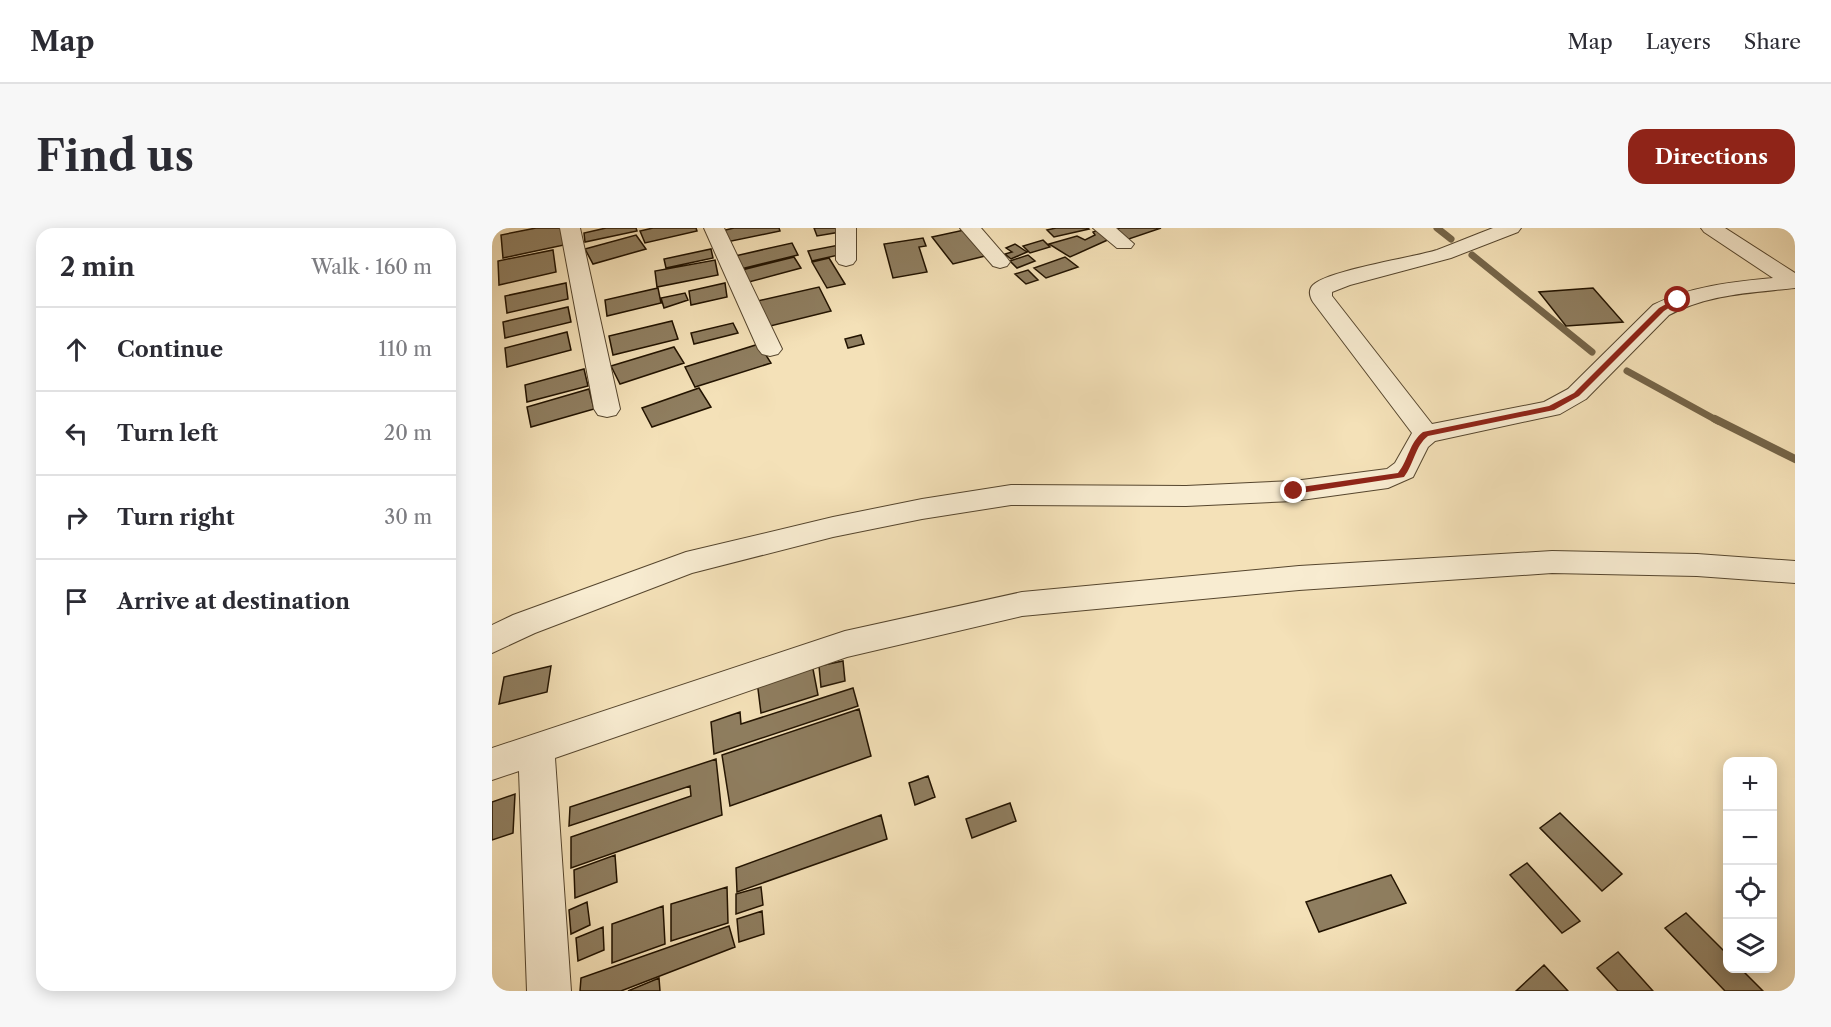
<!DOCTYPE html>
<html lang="en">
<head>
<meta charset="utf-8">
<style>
  :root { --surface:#fff; --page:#f7f7f7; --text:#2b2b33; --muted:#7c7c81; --line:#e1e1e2; --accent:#8f2418 }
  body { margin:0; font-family:"Libre Caslon Text",serif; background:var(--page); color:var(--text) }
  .controls { position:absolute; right:18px; bottom:18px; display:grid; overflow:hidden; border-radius:12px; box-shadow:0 3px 15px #0003 }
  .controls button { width:54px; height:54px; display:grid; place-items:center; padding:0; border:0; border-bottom:2px solid var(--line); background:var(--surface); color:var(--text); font:30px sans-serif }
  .stop { position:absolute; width:18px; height:18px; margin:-14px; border:4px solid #8f2418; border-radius:50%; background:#fff }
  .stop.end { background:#8f2418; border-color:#fff; box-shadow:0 2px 6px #0008 }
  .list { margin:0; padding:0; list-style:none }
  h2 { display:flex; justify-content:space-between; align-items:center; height:78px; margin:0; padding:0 24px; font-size:26px }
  h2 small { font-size:20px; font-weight:400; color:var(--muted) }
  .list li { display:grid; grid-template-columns:39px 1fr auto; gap:18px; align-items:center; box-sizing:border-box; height:84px; padding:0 24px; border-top:2px solid var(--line) }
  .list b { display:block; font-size:22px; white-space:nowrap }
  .list em { font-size:20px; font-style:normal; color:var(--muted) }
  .icon { flex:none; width:33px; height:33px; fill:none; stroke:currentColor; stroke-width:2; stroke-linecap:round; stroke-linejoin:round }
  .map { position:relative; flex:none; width:1303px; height:763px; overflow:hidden; border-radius:18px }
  header { display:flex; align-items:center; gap:36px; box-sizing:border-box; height:84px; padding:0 30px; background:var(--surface); border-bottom:2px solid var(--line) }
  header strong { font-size:28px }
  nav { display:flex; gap:33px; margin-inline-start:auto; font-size:21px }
  .intro { display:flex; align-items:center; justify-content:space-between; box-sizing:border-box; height:144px; padding:0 36px }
  h1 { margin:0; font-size:42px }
  .button { padding:15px 27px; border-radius:18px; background:var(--accent); color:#fff; font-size:21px; font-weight:700 }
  main { display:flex; gap:36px; padding:0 36px }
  aside { flex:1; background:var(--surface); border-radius:18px; box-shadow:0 3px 15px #0003 }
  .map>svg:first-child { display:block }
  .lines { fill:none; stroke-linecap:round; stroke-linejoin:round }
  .stream-far1 { stroke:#756549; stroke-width:7 }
  .stream { stroke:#756549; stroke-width:8 }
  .building { fill:#8f7e60; stroke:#221300; stroke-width:1.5 }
  .minor-casing { stroke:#56462e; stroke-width:2 }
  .minor { fill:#f8ecd1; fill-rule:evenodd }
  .route { fill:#8f2418 }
</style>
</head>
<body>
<header>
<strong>Map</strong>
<nav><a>Map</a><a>Layers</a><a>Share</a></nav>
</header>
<div class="intro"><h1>Find us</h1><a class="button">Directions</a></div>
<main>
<aside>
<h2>2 min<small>Walk · 160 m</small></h2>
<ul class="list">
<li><svg class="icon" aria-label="ahead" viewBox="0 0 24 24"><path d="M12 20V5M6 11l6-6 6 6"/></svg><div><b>Continue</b></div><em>110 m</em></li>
<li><svg class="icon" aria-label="left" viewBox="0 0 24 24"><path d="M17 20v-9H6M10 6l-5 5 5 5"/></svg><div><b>Turn left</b></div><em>20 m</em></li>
<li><svg class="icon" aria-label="right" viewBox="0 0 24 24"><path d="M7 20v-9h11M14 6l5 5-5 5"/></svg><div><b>Turn right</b></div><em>30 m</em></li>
<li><svg class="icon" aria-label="arrive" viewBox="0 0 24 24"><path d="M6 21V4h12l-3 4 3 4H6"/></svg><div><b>Arrive at destination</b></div></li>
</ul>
</aside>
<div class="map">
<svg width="1303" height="763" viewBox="0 0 1303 763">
  <rect width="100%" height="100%" fill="#f4e1b8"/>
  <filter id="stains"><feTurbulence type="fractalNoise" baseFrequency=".00333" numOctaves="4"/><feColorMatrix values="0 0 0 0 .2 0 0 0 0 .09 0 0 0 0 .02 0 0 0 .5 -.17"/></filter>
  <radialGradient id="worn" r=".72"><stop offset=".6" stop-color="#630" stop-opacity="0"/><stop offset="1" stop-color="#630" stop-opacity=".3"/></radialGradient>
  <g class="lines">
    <path class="stream-far1" d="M945,0L959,11
      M980,27L1100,124
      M1135,143L1226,193"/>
    <path class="stream" d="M1223,191L1303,231"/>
  </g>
  <path class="building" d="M44,0H69L72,17L11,30L9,7Z
    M114,0H144L145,3L93,14L92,5Z
    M161,0H204L205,3L153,15L148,3Z
    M242,0H287L288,3L230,15L225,4Z
    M322,0H348V4L325,8Z
    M564,0H596L597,1L562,9L555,2Z
    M628,0H669L631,13L621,2Z
    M608,1L620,10L578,29L557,16L585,8L593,12L603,7L601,4Z
    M472,2L493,28L461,36L440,9Z
    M144,7L154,21L101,36L93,21Z
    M431,10L434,18L427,19L435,44L401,50L392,16Z
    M551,12L558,19L538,25L531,18Z
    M300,15L306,27L249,41L243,28Z
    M523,16L535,24L519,31L513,26L520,24L514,20Z
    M347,17L351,26L320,33L316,23Z
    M219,21L221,30L174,40L172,31Z
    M61,22L64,44L7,57L6,33Z
    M536,27L543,33L525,40L518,33Z
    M302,29L309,40L257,54L250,42Z
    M573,29L586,39L554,50L542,40Z
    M337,30L353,56L335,60L320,34Z
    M223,32L226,47L165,59L163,43Z
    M536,42L546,52L534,56L523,46Z
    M74,55L76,71L15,85L13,68Z
    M233,55L235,69L199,77L197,63Z
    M327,59L339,83L270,100L261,74Z
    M166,60L169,75L115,88L113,72Z
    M1101,60L1131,94L1074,98L1047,64Z
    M193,65L196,72L172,80L169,70Z
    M76,79L79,94L13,110L11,94Z
    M180,93L186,111L121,127L117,108Z
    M241,95L246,105L202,116L199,105Z
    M75,104L79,122L15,139L13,120Z
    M369,107L372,116L356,120L353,111Z
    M267,116L279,135L203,159L193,139Z
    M182,119L192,135L128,156L119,138Z
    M92,141L96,158L35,174L33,157Z
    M207,160L219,179L160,199L150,180Z
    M97,161L102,181L39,199L35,179Z
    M351,433L353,453L329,459L327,438Z
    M320,436L326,467L269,485L265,453Z
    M59,438L55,464L7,476L12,449Z
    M361,460L366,478L222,526L219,494L248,484L249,496Z
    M367,481L379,528L238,578L230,527Z
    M224,531L230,587L79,640V609L199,568L198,558L77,598L78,579Z
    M436,548L443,569L423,577L417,555Z
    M23,566L21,605L0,612V574Z
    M518,575L524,593L480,610L474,591Z
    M1068,585L1130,646L1110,663L1048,600Z
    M389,587L395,611L245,664L244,640Z
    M123,627L125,654L83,670L82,642Z
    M1035,635L1088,693L1070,705L1018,647Z
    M899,647L914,675L827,704L814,674Z
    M235,659L236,695L179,713V676Z
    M269,659L271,677L244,686V666Z
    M95,674L98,697L79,706L77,682Z
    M171,678L173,716L120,735V696Z
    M270,683L272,706L247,714L245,691Z
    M1194,685L1236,727V740H1248L1271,763H1233L1173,700Z
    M237,698L243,719L129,763H88L89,750Z
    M111,699L112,722L86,733L84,710Z
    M1126,724L1161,763H1126L1105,740Z
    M1052,737L1076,763H1024Z
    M167,750L168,763H136Z"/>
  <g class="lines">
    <defs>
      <path id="minor" d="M68,0H88L128,181L124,187L115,189L106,187L102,181Z
        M212,0H232L290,121L286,126L278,128L270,126L266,121Z
        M344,0H364V32L361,36L354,38L347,36L344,32Z
        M468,0H489L515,30L518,34L515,38L508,40L501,38Z
        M601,0H624L642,16L639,20H625Z
        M1001,0H1029L1026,4L959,30L858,57L840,64V68L940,196L1052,174L1076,161L1161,77C1199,58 1239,54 1281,50L1212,4L1209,0H1233L1303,45V60C1259,65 1217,66 1177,87L1094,171L1068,186L943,213L936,219L921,249L896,260L802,273L694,278L519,277L430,291L341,309L200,345L43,405L0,425V397L21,387L194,324L341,289L430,271L519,257L694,258L802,253L895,241L903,235L920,205L821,74C818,69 816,62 821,57C837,42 919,30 945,22C964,15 982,7 1001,0Z
        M1060,323L1205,326L1303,333V355L1205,348L1060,345L807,362L530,388L355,429L63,530L79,763H35L27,543L0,552V520L353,403L530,364L807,338Z"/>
    </defs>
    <use href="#minor" class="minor-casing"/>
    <use href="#minor" class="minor"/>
  </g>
  <path class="route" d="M1183,71L1189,72L1172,83L1087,168L1062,182L936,208C923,218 922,236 912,249L802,266L798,263L802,260L906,245C917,231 917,215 931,204L1057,178L1082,165L1167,80Z"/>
  <rect width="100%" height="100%" filter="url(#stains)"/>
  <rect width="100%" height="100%" fill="url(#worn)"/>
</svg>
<div class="controls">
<button>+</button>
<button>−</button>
<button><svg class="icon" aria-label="locate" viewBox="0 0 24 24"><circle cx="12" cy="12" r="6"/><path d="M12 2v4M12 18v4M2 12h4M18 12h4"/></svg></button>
<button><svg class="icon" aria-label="layers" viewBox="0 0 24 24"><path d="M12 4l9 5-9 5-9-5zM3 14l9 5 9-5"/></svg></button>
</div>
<div class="stop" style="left:1186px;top:72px"></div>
<div class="stop end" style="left:802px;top:263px"></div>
</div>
</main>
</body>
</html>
